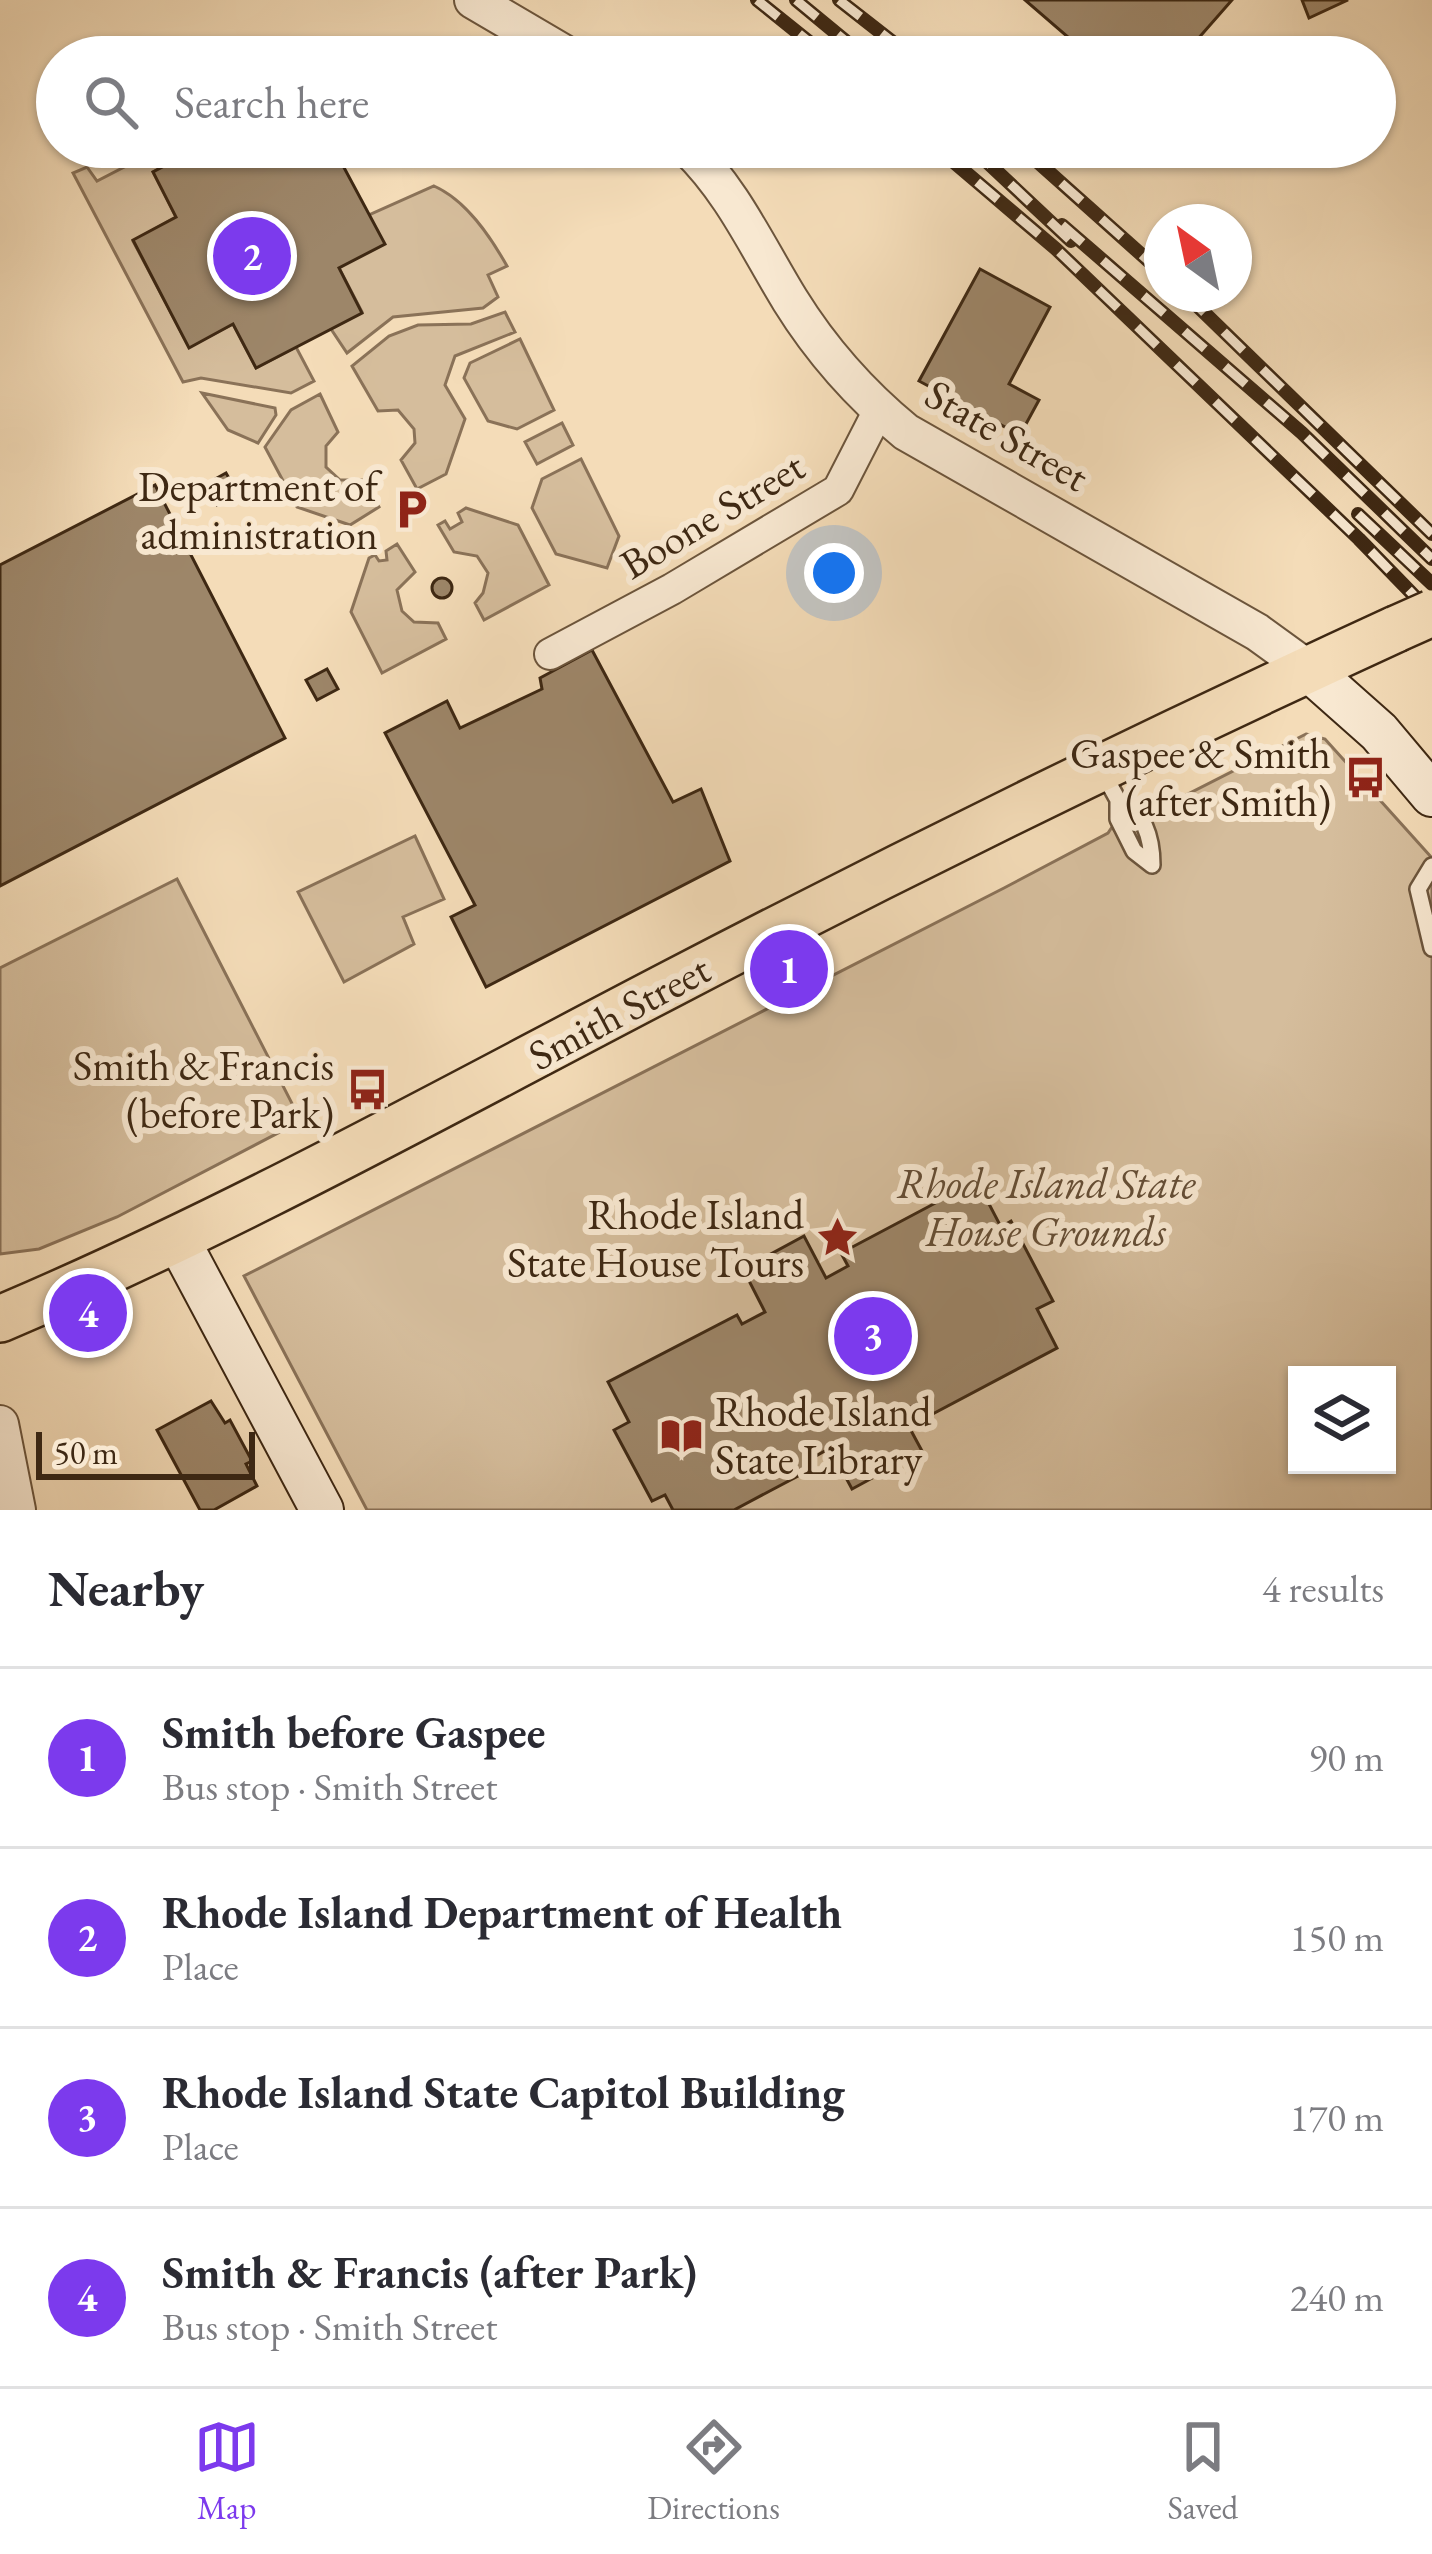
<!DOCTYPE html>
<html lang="en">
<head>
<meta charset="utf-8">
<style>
  :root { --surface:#fff; --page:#f2f2f3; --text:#2b2b33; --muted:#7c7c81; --line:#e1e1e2; --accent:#7c3aed }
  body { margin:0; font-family:"EB Garamond",serif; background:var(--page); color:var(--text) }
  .controls { position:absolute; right:36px; bottom:36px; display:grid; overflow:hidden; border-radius:0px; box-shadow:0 3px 9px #0004 }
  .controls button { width:108px; height:108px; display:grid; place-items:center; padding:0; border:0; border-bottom:3px solid var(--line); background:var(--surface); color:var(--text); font:60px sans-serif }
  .compass { position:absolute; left:1144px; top:204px; width:108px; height:108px; border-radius:50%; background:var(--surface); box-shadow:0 3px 9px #0004; rotate:327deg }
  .scale { position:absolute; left:36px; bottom:30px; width:219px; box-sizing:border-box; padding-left:12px; border:6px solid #3e2813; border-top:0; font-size:33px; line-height:42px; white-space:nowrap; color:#3e2813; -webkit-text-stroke:9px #f8e8d1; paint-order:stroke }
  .you { position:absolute; left:834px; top:573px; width:42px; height:42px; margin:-30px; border:9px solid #fff; border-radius:50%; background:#1a73e8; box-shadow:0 0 0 18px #1a73e833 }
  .badge { display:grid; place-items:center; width:78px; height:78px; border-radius:50%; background:var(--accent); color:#fff; font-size:39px; font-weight:700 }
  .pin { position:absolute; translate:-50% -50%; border:6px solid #fff; box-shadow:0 3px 12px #0006 }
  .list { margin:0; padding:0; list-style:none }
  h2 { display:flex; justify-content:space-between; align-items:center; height:156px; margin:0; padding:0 48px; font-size:51px }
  h2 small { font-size:39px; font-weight:400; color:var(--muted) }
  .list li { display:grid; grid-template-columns:78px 1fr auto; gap:36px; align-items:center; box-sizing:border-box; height:180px; padding:0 48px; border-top:3px solid var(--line) }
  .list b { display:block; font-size:45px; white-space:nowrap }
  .list p { margin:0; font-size:39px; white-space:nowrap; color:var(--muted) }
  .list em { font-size:39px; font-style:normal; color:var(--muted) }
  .icon { flex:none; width:66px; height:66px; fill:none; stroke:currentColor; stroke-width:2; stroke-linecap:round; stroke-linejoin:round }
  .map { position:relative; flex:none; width:1432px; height:1510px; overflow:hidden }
  .search { position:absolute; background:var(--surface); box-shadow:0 3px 9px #0004; left:36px; right:36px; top:36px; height:132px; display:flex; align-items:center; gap:30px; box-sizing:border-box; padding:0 42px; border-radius:66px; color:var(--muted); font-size:45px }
  .sheet { height:876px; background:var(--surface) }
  nav { display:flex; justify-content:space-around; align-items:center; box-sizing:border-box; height:168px; border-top:3px solid var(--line); background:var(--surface); font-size:33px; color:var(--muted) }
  nav a { display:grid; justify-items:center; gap:6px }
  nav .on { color:var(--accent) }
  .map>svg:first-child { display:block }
  .green { fill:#d5bd9c; stroke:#8a7258; stroke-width:3; fill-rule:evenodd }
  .building { fill:#9d8669; stroke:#3e2813; stroke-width:3 }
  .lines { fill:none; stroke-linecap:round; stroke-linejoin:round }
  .service-casing { stroke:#6c553c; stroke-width:20 }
  .minor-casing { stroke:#6c553c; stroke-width:34 }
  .tertiary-casing { stroke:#6c553c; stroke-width:40 }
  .secondary-casing { stroke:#3e2813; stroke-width:46 }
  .primary-casing { stroke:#3e2813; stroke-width:50 }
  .service { stroke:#f8e8d1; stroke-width:15 }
  .minor { stroke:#f8e8d1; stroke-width:30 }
  .tertiary { stroke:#f8e8d1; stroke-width:36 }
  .secondary { stroke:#f8e8d1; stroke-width:42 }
  .primary { stroke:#f4dcb8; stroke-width:45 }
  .rail-casing { stroke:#3e2813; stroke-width:14 }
  .rail { stroke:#f8e8d1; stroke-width:9; stroke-dasharray:27; stroke-linecap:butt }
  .primary-bridge-casing { stroke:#3e2813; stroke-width:50; stroke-linecap:butt }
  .primary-bridge { stroke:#f4dcb8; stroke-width:45 }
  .labels { text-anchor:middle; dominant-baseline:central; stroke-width:12; stroke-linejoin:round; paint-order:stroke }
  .street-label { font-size:42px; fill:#3e2813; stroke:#f8e8d1 }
  .poi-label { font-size:42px; fill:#3e2813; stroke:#f8e8d1; text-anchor:end }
  .park-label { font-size:42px; font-style:italic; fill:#644d35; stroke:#f8e8d1 }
</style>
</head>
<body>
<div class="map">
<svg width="1432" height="1510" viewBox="0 0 1432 1510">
  <rect width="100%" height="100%" fill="#f4dcb8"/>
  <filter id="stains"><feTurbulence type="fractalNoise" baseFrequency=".00167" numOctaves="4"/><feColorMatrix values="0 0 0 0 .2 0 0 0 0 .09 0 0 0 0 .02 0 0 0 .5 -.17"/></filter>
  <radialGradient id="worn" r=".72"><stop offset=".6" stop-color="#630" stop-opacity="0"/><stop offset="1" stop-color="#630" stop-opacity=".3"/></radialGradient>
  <path class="green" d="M163,147L199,148L153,172L176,217L133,241L189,347L233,324L256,368L296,347L314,381L291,393L201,378L183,382L73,173L87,167L97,181Z
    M434,186C466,200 490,236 507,266L488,275L498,297L483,308L393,317L347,353L331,329L362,312L339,268L369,215Z
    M505,312L515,332L455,356L445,385L465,419L446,474L417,489L401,460L415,443L414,429L398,410L378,411L352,366L389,336L418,325L471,324Z
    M520,339L554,410L517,429L488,421L464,378L470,363Z
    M202,393L275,408L276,415L258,443L228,430Z
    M320,394L338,432L326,446V467L340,480H364L379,507L350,525L297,507L265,447L291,410Z
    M562,423L573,445L537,464L525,442Z
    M581,459L619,536L607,568L556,554L532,508L542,479Z
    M466,508L518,525L549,585L484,620L475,603L483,593L488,573L477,556L454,552L438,525L445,521L450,529L462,522L458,513Z
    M397,544L415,572L397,590L402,611L414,622L438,623L446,639L382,673L351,612L369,558L375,555L379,561L387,560L386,551Z
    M1306,734L1325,739L1432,858V1510H367L244,1276L1004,888L1108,833L1112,827L1115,831ZM1297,1375H1387V1465H1297Z
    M415,836L444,899L403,917L414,944L344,982L298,892Z
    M177,879L301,1121L117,1217L39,1249L0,1254V968Z"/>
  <path class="building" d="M1025,0H1232L1182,57H1091Z
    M1302,0H1348L1309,18Z
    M277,147L284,161L310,147H333L385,244L339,268L362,313L256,368L233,324L189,348L133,240L176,217L153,172L200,147Z
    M980,269L1050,307L1009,384L1039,400L1020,435L919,381Z
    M226,473L238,494L217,505L206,484Z
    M155,485L285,738L0,886V565Z
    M432 588a10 10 0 1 1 20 0a10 10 0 1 1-20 0Z
    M592,650L673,802L701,789L730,861L486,987L451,917L475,905L385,733L447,701L460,728L542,689L540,678Z
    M327,669L338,689L317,700L306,680Z
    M977,1181L1001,1227L1011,1221L1053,1301L1037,1309L1057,1348L925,1418L917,1404L901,1412L922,1451L852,1489L830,1448L809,1460L813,1468L734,1510H673L665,1495L652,1501L614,1430L629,1422L608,1382L737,1315L742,1324L765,1312L743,1269L804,1236L826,1278L848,1266L841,1253Z
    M211,1401L225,1423L230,1420L252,1461L246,1464L257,1486L214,1510H200L157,1430Z"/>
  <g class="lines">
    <defs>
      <path id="service" d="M1102,771L1118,800V819L1134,851L1152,865
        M1118,800C1144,810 1152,838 1152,865
        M1432,866L1418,889L1432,948"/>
      <path id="minor" d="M550,654L672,589L838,490L879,410"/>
      <path id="tertiary" d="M473,0L570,57
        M687,147C732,190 758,248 790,300C821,350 861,395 906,432L1257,632L1308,669
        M0,1424L17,1510"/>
      <path id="secondary" d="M1308,669L1379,732L1432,795
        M177,1238L322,1510"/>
      <path id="primary" d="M0,1319C231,1221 450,1099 673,983C911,859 1152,741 1396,629"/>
    </defs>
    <use href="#service" class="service-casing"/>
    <use href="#minor" class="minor-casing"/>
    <use href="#tertiary" class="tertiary-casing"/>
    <use href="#secondary" class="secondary-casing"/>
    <use href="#primary" class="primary-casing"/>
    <use href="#service" class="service"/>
    <use href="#minor" class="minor"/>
    <use href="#tertiary" class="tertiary"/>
    <use href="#secondary" class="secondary"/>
    <use href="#primary" class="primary"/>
    <defs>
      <path id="rail" d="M757,0L828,57
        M796,0L865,57
        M839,0L912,57
        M936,147L1056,249L1359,539L1432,614
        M971,147L1071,241
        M1021,147L1162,273
        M1062,225L1302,433L1432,559
        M1185,294L1432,534
        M1358,514L1432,584"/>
    </defs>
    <use href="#rail" class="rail-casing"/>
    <use href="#rail" class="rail"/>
    <defs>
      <path id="primary-bridge" d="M1396,629L1432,613"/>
    </defs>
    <use href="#primary-bridge" class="primary-bridge-casing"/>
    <use href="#primary-bridge" class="primary-bridge"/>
  </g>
  <defs>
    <symbol id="parking-bare" viewBox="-9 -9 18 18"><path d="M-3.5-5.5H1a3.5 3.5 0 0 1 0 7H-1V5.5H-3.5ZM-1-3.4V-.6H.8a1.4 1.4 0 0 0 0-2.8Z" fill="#8f2418" stroke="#f8e8d1" stroke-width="2.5" paint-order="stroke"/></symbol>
    <symbol id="bus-bare" viewBox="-9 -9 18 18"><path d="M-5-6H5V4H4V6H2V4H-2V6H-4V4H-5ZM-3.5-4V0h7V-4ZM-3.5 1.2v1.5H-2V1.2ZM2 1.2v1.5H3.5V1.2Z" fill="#8f2418" stroke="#f8e8d1" stroke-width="2.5" paint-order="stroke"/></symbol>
    <symbol id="sight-bare" viewBox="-9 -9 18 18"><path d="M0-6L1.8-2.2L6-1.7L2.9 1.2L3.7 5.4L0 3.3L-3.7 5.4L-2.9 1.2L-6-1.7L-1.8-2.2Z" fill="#8f2418" stroke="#f8e8d1" stroke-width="2.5" paint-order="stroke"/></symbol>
    <symbol id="library-bare" viewBox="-9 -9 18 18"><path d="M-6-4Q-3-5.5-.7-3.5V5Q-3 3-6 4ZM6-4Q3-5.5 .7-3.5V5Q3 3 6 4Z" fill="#8f2418" stroke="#f8e8d1" stroke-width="2.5" paint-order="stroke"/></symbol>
  </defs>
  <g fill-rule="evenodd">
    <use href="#parking-bare" x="382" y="480" width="59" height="59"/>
    <use href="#bus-bare" x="1336" y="748" width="59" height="59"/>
    <use href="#bus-bare" x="338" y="1060" width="59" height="59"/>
    <use href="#sight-bare" x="808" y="1208" width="59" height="59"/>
    <use href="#library-bare" x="652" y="1406" width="59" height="59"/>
  </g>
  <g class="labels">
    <g class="street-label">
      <text transform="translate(1007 435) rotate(30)">State Street</text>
      <text transform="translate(712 515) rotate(-31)">Boone Street</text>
      <text transform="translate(619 1012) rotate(-28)">Smith Street</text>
    </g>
    <g class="poi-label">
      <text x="378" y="486">Department of<tspan x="378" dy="48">administration</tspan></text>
      <text x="1331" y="753">Gaspee &amp; Smith<tspan x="1331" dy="48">(after Smith)</tspan></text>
      <text x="334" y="1065">Smith &amp; Francis<tspan x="334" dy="48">(before Park)</tspan></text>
      <text x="804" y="1214">Rhode Island<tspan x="804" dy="48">State House Tours</tspan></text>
      <text x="715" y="1411" text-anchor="start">Rhode Island<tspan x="715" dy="48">State Library</tspan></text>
    </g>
    <g class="park-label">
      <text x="1046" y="1183">Rhode Island State<tspan x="1046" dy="48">House Grounds</tspan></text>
    </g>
  </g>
  <rect width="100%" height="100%" filter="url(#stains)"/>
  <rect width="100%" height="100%" fill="url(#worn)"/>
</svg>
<div class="controls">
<button><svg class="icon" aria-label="layers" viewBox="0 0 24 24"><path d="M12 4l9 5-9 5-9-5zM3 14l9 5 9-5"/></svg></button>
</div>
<svg class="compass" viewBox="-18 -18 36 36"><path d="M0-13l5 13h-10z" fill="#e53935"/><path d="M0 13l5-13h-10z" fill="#7c7c81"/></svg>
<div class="scale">50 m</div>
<div class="you"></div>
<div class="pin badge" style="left:789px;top:969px">1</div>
<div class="pin badge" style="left:252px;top:256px">2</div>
<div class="pin badge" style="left:873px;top:1336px">3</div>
<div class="pin badge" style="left:88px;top:1313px">4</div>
<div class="search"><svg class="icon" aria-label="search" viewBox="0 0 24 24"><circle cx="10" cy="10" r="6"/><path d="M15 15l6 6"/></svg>Search here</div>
</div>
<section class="sheet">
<h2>Nearby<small>4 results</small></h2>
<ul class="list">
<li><span class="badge">1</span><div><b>Smith before Gaspee</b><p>Bus stop · Smith Street</p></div><em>90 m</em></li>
<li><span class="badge">2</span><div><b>Rhode Island Department of Health</b><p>Place</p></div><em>150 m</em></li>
<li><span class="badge">3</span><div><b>Rhode Island State Capitol Building</b><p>Place</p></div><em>170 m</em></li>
<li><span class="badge">4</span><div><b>Smith &amp; Francis (after Park)</b><p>Bus stop · Smith Street</p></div><em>240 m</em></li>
</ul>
</section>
<nav>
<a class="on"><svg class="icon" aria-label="map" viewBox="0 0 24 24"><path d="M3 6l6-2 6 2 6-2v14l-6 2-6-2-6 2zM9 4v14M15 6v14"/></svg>Map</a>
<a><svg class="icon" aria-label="directions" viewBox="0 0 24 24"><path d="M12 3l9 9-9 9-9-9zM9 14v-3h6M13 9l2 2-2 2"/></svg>Directions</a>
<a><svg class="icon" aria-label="saved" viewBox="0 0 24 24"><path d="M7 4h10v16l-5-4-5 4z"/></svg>Saved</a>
</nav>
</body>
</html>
